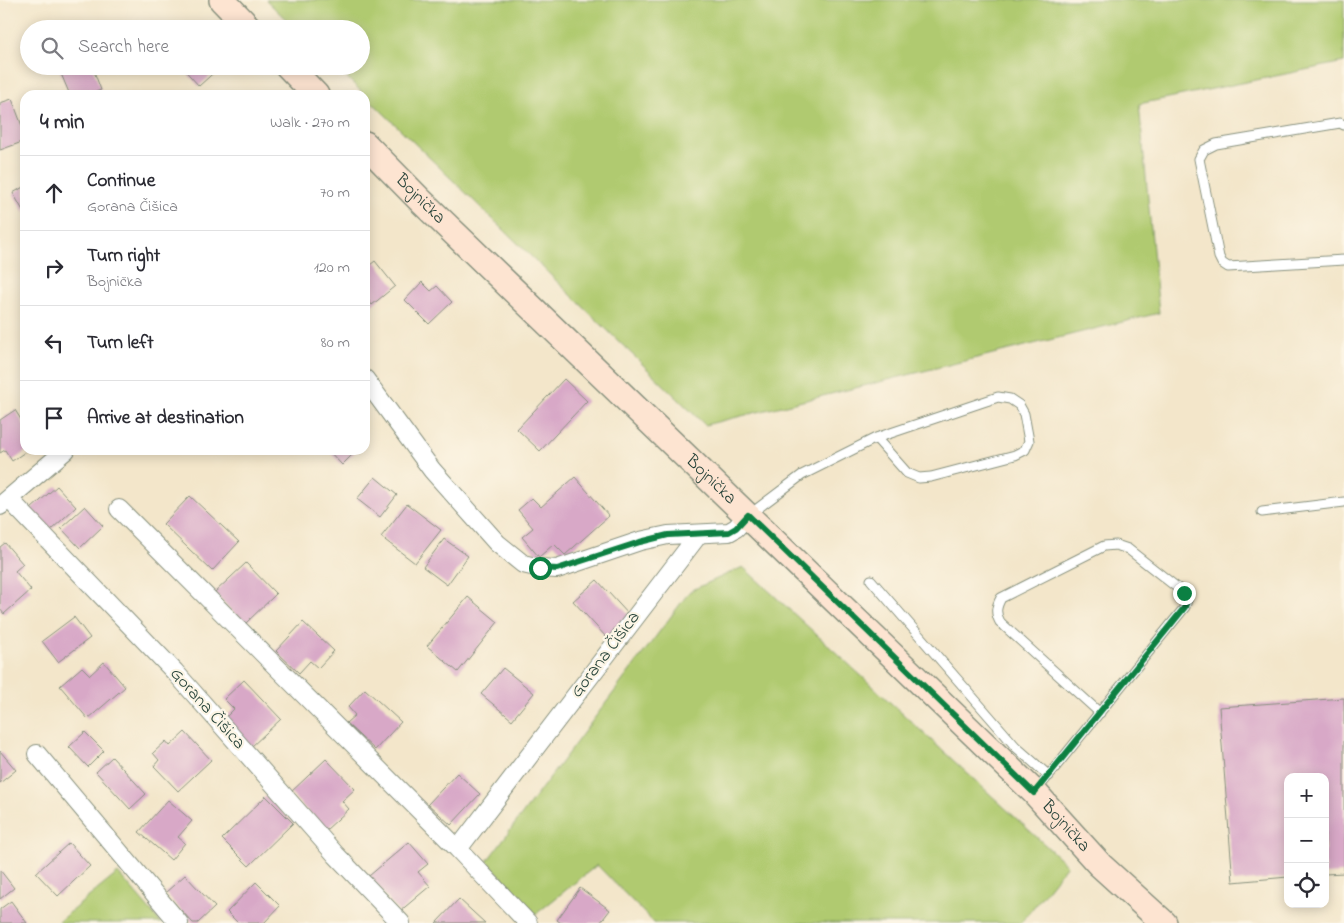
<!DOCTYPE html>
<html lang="en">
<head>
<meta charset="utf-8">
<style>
  :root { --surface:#fff; --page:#f7f7f7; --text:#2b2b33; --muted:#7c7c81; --line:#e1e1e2 }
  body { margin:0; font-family:"Indie Flower",sans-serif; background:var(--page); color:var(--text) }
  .controls { position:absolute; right:15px; bottom:15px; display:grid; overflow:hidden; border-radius:10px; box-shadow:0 2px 12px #0003 }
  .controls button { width:45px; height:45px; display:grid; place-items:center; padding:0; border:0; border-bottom:1px solid var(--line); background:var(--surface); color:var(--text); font:25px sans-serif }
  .stop { position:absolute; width:15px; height:15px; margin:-11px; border:4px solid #0b8043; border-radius:50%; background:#fff }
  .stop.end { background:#0b8043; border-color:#fff; box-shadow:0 1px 5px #0008 }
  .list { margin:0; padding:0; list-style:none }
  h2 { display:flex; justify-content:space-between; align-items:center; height:65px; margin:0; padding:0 20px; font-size:21px }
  h2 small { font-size:16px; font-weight:400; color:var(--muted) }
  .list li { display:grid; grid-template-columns:32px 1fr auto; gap:15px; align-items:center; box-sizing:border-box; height:75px; padding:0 20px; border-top:1px solid var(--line) }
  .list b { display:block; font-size:19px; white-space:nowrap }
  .list p { margin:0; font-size:16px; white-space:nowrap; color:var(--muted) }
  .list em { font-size:16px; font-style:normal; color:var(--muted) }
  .icon { flex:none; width:28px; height:28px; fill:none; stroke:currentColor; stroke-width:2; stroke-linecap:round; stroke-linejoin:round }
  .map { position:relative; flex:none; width:1344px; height:923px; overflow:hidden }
  .search { position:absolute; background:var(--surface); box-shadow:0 2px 12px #0003; left:20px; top:20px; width:350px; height:55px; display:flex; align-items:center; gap:12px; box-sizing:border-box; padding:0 18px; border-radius:28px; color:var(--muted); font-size:19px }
  .panel { position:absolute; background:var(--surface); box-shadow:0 2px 12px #0003; left:20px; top:90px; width:350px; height:365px; border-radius:15px }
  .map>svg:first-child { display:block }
  .green { fill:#b0ca6f; stroke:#688452 }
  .building { fill:#d8a8c7 }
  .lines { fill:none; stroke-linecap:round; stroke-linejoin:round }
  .service-casing { stroke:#89927f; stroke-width:11 }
  .minor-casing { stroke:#89927f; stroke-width:20 }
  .secondary-casing { stroke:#89927f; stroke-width:28 }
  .service { stroke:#fff; stroke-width:9 }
  .minor { stroke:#fff; stroke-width:18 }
  .secondary { stroke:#fde4d1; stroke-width:25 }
  .route { stroke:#0b8043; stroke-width:6 }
  .labels { text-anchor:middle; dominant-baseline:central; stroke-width:4.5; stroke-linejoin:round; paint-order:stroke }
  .street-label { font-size:18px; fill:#1f3d34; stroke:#fcf5e5 }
</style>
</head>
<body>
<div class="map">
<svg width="1344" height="923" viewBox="0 0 1344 923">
  <rect width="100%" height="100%" fill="#fcf5e5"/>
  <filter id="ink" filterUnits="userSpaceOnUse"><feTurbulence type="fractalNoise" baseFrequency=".02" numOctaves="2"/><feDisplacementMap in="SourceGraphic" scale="10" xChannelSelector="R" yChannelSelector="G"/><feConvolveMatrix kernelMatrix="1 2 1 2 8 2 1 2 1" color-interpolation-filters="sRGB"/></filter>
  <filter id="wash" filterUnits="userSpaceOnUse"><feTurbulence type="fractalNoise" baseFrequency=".0096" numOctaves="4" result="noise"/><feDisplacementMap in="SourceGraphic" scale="20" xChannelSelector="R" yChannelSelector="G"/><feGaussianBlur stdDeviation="1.12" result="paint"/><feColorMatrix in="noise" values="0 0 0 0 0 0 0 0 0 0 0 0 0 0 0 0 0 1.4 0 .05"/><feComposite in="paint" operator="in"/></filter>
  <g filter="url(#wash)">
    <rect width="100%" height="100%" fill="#f3e6ca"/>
    <path class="green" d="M266,0H1344V62L1139,104L1159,313L705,425L335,66H361V29H296Z
      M743,567L1067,865L1021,923H654L597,865L536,914L487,861L690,591Z
      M118,873L161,923H61L59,921Z"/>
    <g id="blocks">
      <path class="building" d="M66,66H92L101,90L88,95H70L59,69Z
        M181,66H221L199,86Z
        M12,99L25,134V141L0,150V103Z
        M25,186V214L13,193Z
        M375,261L395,286L372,305L365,296V269Z
        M422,282L431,291L437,286L452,302L429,324L405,300Z
        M564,379L587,401L540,451L517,429Z
        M15,410L25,426V450H28L12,461L5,450L0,453V420Z
        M328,450H357L342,465Z
        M375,477L397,495L380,517L357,499Z
        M575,477L609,516L565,555L554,544L539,557L522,537L533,528L518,510L532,498L541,507Z
        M57,486L76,507L51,530L31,509Z
        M190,496L239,542L212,571L163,524Z
        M407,504L441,530L415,563L381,537Z
        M85,506L103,526L80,548L61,528Z
        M444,539L468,556L447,585L423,567Z
        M5,543L23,564L15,571L31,590L4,614L0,609V547Z
        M246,563L276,594L245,624L214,593Z
        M597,580L630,616L607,638L573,601Z
        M468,597L498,622L458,672L427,646Z
        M74,617L90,638L58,662L42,641Z
        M303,622L334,651L318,668L310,661L299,673L276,651Z
        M104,662L125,687L88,719L60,686L82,667L90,675Z
        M503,668L534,693L512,720L481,694Z
        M244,680L281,719L251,747L224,719L234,709L224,699Z
        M365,689L401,722L375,750L346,723L355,715L348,707Z
        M1344,698V873L1325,874V777H1288V877L1233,882L1219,707Z
        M85,732L104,751L88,767L69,747Z
        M185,732L211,760L178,791L154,766L159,760L153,753L166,741L170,746Z
        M0,751L16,770L0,783Z
        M112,757L146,794L130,809L96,772Z
        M326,759L355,789L342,801L349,809L326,830L290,793Z
        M457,773L480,794L451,825L428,804Z
        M266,796L293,823L249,866L222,839Z
        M168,800L192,821L178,837L185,843L171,860L139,832Z
        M409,842L428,864L418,872L430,886L399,912L369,876Z
        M69,843L90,866L58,896L36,873Z
        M0,870L14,888L0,899Z
        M185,875L215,907L198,923H193L165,893Z
        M256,882L280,906L264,923H238L227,912Z
        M580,888L610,910L600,923H561L557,920Z
        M459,899L485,923H436Z
        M11,901L27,923H0V909Z"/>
    </g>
  </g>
  <g filter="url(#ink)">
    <use href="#blocks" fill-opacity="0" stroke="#89927f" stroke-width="1"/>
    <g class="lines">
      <defs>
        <path id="service" d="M1344,125L1340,123L1216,144L1204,150L1199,159L1219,257L1222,263L1228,267L1344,260
          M1262,512L1344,502
          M749,515L802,475L876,438L998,397L1010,399L1019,405L1024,414L1029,441L1025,450L1015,455L931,477L919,478L907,473L876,438
          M871,580L1016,747L1049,776
          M1036,791L1185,607L1187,600L1184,593L1128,549L1116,545L1104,546L1001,598C996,607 995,613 1000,622L1100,713"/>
        <path id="minor" d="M365,379L432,470L497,543L523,564L540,568L557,569L640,541L668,535L729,532L736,528L748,515
          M9,499L175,672L336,855L401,923
          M0,506L66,450
          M119,509L458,849L528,923
          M37,754L179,923
          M458,849L699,534"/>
        <g id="secondary">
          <path d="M222,0L250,29"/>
          <path d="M288,66L316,95"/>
          <path id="s1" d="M365,144L420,200L1035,793L1100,865L1164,923"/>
        </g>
      </defs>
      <use href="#service" class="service-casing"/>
      <use href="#minor" class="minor-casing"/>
      <use href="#secondary" class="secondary-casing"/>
      <use href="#service" class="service"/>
      <use href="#minor" class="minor"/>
      <use href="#secondary" class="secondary"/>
    </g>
  </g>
  <g class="lines" filter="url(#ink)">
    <path class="route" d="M540,568L557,569L640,542L668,535L729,532L736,528L748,515L1034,793L1185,607L1187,600L1184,593"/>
  </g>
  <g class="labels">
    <g class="street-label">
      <text stroke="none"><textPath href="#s1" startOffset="78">Bojnička</textPath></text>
      <text stroke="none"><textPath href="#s1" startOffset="482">Bojnička</textPath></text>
      <text transform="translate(606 655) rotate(-53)">Gorana Čišica</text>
      <text transform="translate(207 709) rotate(48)">Gorana Čišica</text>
      <text stroke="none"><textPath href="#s1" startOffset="978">Bojnička</textPath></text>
    </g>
  </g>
</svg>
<div class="controls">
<button>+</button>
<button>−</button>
<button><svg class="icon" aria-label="locate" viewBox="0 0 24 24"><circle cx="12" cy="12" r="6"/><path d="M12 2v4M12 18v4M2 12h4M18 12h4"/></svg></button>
</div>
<div class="stop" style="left:540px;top:568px"></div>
<div class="stop end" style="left:1184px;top:593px"></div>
<div class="search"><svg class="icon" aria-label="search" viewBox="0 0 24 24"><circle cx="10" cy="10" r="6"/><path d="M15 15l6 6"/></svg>Search here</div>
<section class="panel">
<h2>4 min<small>Walk · 270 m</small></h2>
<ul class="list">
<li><svg class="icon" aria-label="ahead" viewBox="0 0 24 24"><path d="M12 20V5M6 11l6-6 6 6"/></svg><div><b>Continue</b><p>Gorana Čišica</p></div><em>70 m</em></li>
<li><svg class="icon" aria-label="right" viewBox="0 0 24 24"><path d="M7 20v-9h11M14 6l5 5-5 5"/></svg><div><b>Turn right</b><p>Bojnička</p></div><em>120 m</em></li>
<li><svg class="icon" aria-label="left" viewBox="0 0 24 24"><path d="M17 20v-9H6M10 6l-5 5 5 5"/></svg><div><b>Turn left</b></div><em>80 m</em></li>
<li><svg class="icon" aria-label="arrive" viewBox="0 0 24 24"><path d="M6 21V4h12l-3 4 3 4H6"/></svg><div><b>Arrive at destination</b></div></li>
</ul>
</section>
</div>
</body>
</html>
